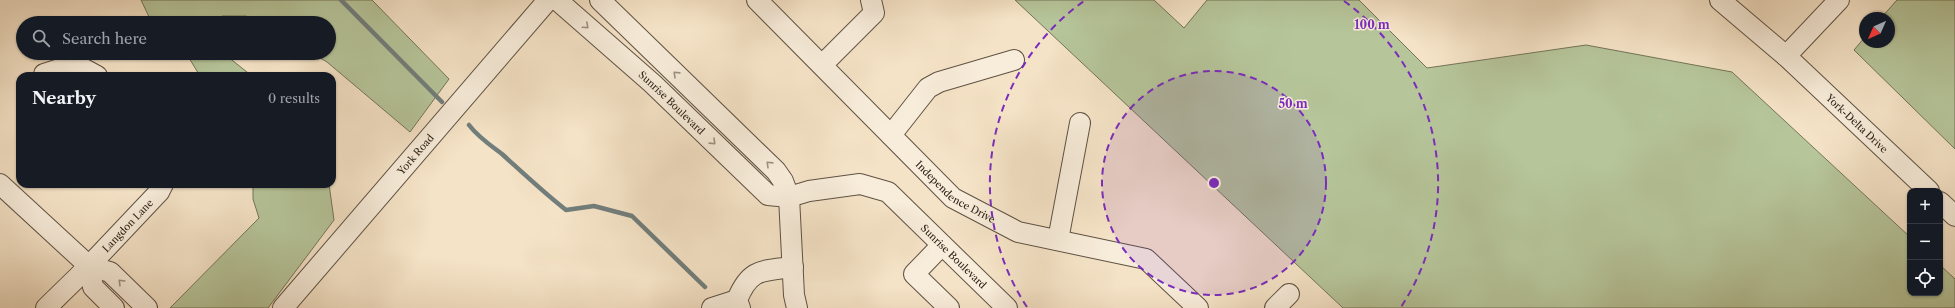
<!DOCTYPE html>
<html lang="en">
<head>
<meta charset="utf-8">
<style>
  :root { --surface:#171b24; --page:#20242c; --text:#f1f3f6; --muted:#9ea1a6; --line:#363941 }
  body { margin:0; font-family:"Libre Caslon Text",serif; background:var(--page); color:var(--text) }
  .controls { position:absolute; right:12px; bottom:12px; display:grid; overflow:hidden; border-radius:8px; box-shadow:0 1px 3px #0004 }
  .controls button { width:36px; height:36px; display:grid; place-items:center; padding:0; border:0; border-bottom:1px solid var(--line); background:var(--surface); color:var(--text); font:20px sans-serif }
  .compass { position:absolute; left:1859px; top:12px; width:36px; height:36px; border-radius:50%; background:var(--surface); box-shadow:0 1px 3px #0004; rotate:225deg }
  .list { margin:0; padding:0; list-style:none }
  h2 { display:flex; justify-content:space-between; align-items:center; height:52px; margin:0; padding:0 16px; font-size:17px }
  h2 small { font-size:13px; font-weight:400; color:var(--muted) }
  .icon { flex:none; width:22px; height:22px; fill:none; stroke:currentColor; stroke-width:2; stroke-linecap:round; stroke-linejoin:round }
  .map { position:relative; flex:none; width:1955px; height:308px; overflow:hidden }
  .search { position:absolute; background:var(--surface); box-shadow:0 1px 3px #0004; left:16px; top:16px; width:320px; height:44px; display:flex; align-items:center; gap:10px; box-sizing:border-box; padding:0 14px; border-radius:22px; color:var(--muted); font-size:15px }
  .panel { position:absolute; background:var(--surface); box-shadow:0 1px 3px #0004; left:16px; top:72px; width:320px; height:116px; border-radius:12px }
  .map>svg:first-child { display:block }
  .green { fill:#b6c59a; stroke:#727459 }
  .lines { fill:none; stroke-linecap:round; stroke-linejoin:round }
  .stream { stroke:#717e7c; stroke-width:4.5 }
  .minor-casing { stroke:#5f5244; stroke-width:22 }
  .minor { stroke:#f8eddb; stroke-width:20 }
  .oneway { stroke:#9d9283 }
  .ring { fill:none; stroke:#7b2cbf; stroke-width:2; stroke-dasharray:7 5 }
  .labels { text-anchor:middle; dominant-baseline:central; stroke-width:3; stroke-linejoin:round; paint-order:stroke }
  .street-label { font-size:10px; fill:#2d2218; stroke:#f8eddb }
  .centre { fill:#7b2cbf; stroke:#f8eddb; stroke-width:2 }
  .ring-label { font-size:12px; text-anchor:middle; font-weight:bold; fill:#7b2cbf; stroke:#f8eddb; stroke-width:3; stroke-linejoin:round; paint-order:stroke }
</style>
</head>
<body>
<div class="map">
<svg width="1955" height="308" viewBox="0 0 1955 308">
  <rect width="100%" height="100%" fill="#f5e3c7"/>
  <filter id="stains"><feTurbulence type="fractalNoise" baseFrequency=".005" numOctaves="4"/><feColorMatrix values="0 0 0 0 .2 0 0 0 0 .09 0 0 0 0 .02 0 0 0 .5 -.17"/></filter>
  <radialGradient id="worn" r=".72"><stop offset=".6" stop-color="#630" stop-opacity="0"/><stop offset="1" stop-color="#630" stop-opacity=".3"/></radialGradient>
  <path class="green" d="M141,0H372L449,79L410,132L327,62L312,53H329V23H259L246,16H222L221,23H156L150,19Z
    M1015,0H1154L1184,28L1207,0H1359L1427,68L1586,45L1732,72L1910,237V293H1940V265L1955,279V308H1343Z
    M1897,0H1955V149L1854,50L1865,37V42H1889V18H1881Z
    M186,53H223L252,76H200Z
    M253,184H329L334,220L268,308H170L259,218L253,199Z"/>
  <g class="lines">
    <path class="stream" d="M341,0L442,102
      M469,125C478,137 490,145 502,154C523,173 543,192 566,210L594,206L632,216L705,287"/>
    <defs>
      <g id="minor">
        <path id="s1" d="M557,0L653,84L768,195L789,197L809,191L860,184L888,192L1007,308"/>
        <path d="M600,0L776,171L783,181L789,197L794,295L797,308"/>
        <path id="s2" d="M757,0L953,198L1018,232L1146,259L1198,308"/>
        <path d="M1720,0L1786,56"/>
        <path id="s3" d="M1839,0L1786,56L1929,191"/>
        <path d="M822,65L874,13L871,0"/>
        <path d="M44,74L75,64L97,76"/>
        <path d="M891,135L928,88L939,82L1014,60"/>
        <path d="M0,184L89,266L110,272L147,308"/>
        <path d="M1940,202L1955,216"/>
        <path d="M1058,240L1080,123"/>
        <path d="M942,245L914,274L949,308"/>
        <path d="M89,266L93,287L114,308"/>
        <path id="s4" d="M46,308L89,266L159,192L163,184"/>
        <path id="s5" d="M283,308L548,0"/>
        <path d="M712,308L737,300"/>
        <path d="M740,308L737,300C750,268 762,271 793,267"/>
        <path d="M1275,308L1289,294"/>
      </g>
    </defs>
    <use href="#minor" class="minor-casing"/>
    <use href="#minor" class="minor"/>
  </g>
  <defs><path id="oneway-chevron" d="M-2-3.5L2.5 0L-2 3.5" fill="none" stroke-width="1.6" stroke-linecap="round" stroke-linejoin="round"/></defs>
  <g class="oneway">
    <use href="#oneway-chevron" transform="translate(586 26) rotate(42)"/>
    <use href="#oneway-chevron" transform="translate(676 74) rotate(-136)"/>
    <use href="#oneway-chevron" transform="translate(713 142) rotate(44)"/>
    <use href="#oneway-chevron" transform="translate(769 164) rotate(-136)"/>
    <use href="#oneway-chevron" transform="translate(121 282) rotate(-135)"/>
  </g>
  <circle cx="1214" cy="183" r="112" fill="#7b2cbf" fill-opacity=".12"/>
  <g class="ring">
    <circle cx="1214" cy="183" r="112"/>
    <path d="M1027 307A224 224 0 0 1 1084 1M1344 1A224 224 0 0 1 1401 307"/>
  </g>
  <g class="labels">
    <g class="street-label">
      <text stroke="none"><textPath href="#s1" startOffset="154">Sunrise Boulevard</textPath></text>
      <text stroke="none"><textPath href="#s3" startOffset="175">York-Delta Drive</textPath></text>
      <text stroke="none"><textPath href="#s5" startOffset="203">York Road</textPath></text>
      <text stroke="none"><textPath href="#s2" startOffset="277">Independence Drive</textPath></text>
      <text stroke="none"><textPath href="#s4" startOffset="116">Langdon Lane</textPath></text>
      <text stroke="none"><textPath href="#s1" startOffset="502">Sunrise Boulevard</textPath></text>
    </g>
  </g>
  <circle cx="1214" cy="183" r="6" class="centre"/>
  <g class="ring-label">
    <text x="1372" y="29">100 m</text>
    <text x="1293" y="108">50 m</text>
  </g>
  <rect width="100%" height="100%" filter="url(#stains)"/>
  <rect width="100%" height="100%" fill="url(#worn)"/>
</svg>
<div class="controls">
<button>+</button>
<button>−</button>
<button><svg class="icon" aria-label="locate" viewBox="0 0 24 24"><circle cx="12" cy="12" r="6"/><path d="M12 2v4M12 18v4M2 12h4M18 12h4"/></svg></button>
</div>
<svg class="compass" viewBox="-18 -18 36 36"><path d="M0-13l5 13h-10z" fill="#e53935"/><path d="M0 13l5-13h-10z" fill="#9ea1a6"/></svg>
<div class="search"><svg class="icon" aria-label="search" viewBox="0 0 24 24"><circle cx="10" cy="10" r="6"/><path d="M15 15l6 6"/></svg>Search here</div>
<section class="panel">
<h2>Nearby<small>0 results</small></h2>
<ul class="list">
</ul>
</section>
</div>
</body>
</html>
